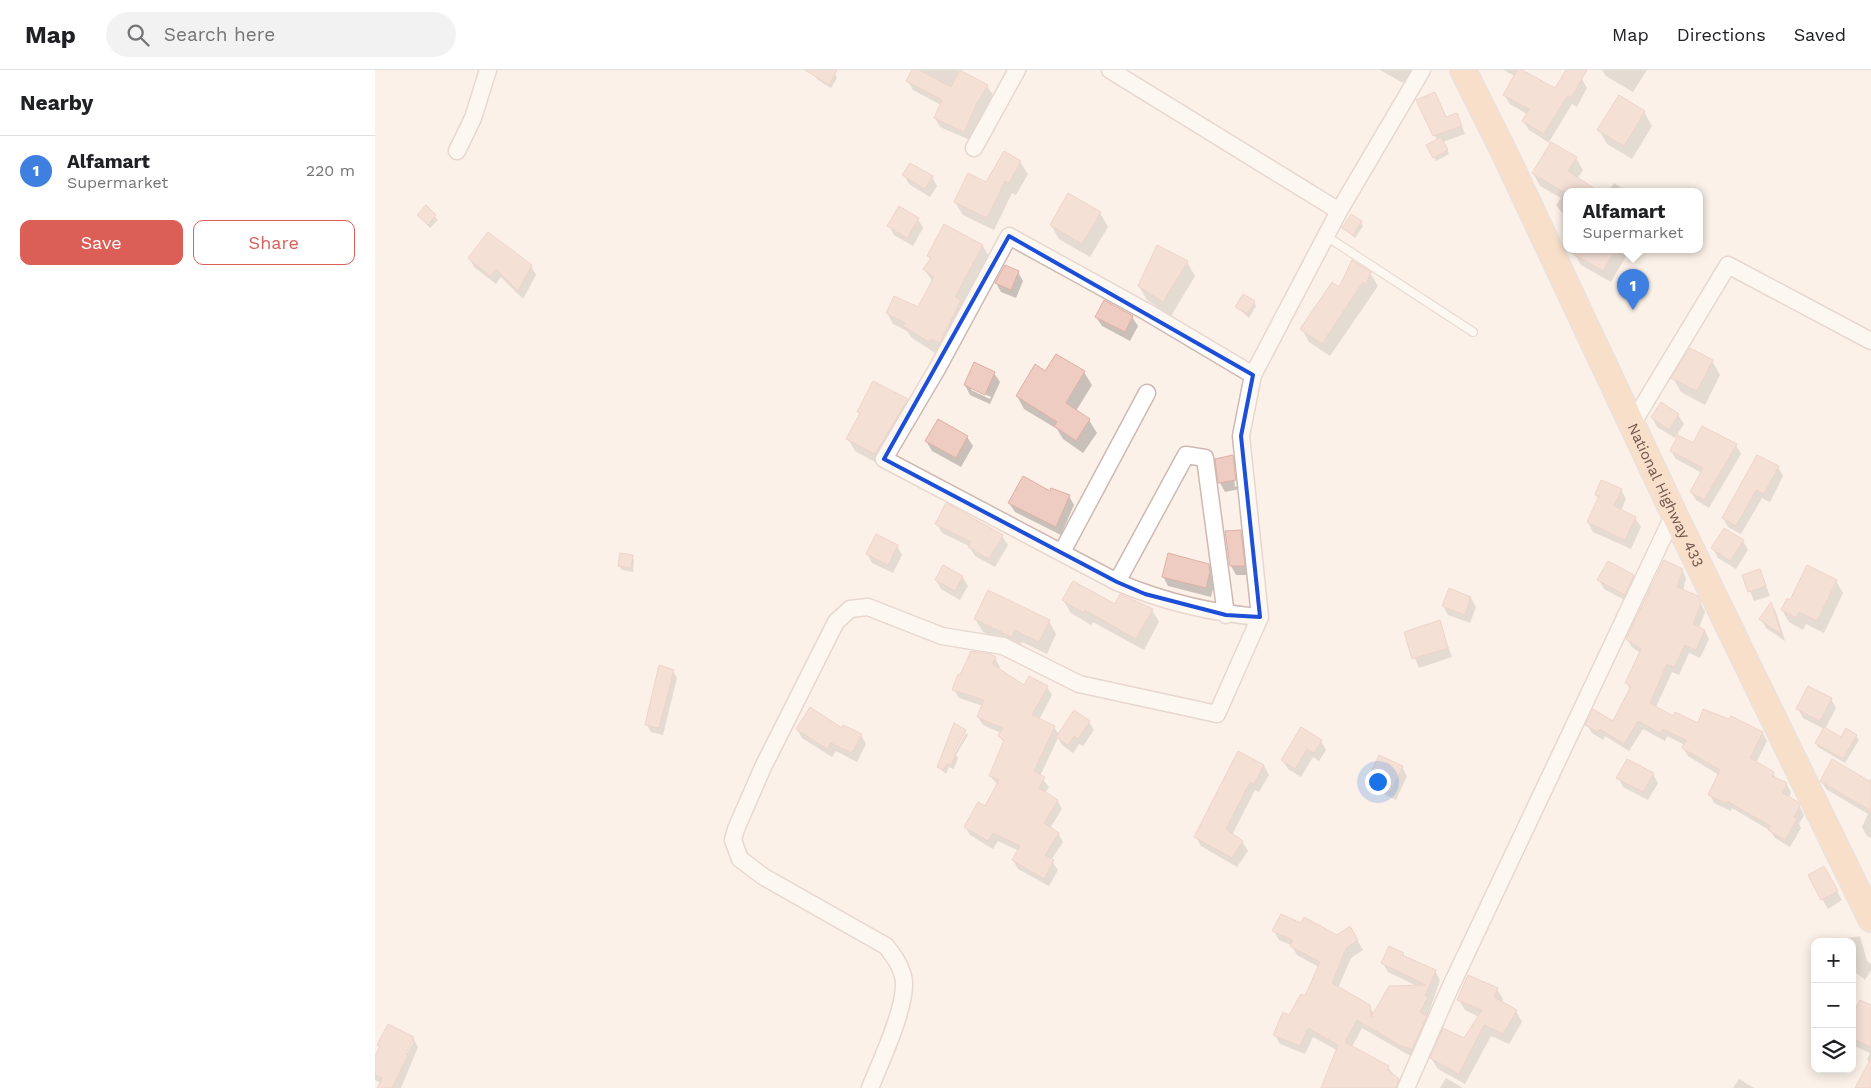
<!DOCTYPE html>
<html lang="en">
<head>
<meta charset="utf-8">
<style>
  :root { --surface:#fff; --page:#f2f2f2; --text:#202124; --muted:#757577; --line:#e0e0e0; --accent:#db5e57 }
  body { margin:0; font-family:"Work Sans",sans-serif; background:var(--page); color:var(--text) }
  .controls { position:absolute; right:15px; bottom:15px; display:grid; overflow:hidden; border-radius:10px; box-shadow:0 2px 12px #0003 }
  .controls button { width:45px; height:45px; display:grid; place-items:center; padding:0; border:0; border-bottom:1px solid var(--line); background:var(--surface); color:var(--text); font:25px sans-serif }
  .you { position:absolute; left:1002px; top:711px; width:18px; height:18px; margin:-12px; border:4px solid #fff; border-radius:50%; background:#1a73e8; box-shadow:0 0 0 8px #1a73e833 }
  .badge { display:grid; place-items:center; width:32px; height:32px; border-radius:50%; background:var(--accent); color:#fff; font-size:16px; font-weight:700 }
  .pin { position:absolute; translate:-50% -41px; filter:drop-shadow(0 1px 2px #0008) }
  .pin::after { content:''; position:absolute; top:26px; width:18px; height:15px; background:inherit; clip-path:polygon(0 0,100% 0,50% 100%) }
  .popup { position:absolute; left:1188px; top:118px; width:140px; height:65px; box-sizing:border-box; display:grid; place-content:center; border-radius:10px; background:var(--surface); filter:drop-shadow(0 1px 4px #0005); font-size:16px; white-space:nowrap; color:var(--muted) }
  .popup b { font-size:19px; color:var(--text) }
  .popup::after { content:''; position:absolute; left:50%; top:100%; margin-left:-10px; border:10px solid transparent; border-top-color:var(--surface) }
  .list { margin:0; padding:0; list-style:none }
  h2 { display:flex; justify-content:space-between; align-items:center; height:65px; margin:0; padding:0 20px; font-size:21px }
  h2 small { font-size:16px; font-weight:400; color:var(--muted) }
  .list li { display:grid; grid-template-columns:32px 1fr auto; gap:15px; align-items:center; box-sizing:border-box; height:70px; padding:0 20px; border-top:1px solid var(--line) }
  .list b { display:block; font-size:19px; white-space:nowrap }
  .list p { margin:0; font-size:16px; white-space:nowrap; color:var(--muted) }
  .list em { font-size:16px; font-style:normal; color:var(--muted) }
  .actions { display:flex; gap:10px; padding:15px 20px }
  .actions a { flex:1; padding:11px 0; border:1px solid var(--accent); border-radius:10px; text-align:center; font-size:18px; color:var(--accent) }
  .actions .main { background:var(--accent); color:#fff }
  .icon { flex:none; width:28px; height:28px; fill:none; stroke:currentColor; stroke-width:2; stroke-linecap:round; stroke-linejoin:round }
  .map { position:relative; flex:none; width:1496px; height:1018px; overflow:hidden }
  header { display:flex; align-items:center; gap:30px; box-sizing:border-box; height:70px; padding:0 25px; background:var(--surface); border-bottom:1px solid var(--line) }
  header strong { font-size:24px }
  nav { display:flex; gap:28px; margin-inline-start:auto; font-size:18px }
  .search { width:350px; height:45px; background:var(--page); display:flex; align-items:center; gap:12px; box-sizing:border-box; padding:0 18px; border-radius:28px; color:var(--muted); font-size:19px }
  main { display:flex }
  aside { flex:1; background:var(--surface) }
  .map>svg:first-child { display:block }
  .shadow { fill:#0003; fill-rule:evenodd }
  .building { fill:#eeccc2; stroke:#e0b0a4 }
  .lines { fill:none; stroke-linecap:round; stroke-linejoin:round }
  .lane-casing { stroke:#ceb9b2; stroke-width:10 }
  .street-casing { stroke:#ceb9b2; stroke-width:19 }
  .primary-casing { stroke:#d8cfcd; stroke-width:28 }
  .lane { stroke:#fff; stroke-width:8 }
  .street { stroke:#fff; stroke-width:16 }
  .primary { stroke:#f4caa6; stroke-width:25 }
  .marked { fill:none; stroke:#1d4ed8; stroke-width:4; stroke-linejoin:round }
  .labels { text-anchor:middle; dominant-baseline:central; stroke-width:5; stroke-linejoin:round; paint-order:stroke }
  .street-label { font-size:15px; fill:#73554e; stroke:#fef5ef }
</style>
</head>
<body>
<header>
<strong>Map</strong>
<div class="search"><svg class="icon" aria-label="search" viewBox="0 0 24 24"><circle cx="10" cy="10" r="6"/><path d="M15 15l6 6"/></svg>Search here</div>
<nav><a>Map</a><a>Directions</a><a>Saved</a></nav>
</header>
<main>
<aside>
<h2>Nearby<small></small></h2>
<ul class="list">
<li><span class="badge" style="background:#3f7fe0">1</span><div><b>Alfamart</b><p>Supermarket</p></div><em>220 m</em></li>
</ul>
<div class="actions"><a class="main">Save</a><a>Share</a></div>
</aside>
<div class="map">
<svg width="1496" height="1018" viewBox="0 0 1496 1018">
  <rect width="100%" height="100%" fill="#fbf1e8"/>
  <path class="shadow" d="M444,0H454L460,4L462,8L456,18L443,10L441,6Z
    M538,0H582L612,16L618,25L595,70L565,57L560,48L566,35L538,20L533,11Z
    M1005,0H1037L1028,13Z
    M1128,0H1149L1148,2L1180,20L1207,9L1212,18L1202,37L1197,34L1174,72L1201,88L1208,100L1202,109L1221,121H1192V149L1181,135L1186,128L1165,116L1158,103L1176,74L1154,60L1148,51L1152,44L1135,34L1129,25L1140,6Z
    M1227,0H1272L1258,22L1231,6Z
    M1043,31H1064L1072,48L1082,45L1090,64L1068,72L1074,84L1061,91L1053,75L1062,70Z
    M1269,42L1277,56L1257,89L1232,74L1224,60Z
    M645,92L653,104L641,125L637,123L619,160L588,145L580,132Z
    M529,105L557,107L562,116L555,127L534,114Z
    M1239,113L1252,121H1234Z
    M51,137L63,150L55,158L44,145Z
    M725,143L733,157L715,187L684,169L676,155Z
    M543,149L548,158L538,176L519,165L514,156Z
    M986,152L988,156L980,168L968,158Z
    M570,155L608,176L614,187L571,283L562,279L560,283L536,267L532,261L518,254L512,243L543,239L558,212L549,199L556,190L553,186Z
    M783,177L812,192L820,206L796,246L772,230L764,216Z
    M1202,179H1255L1236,212L1206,195L1199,183Z
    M94,188L156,196L161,205L148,229L126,207L121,214L99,197Z
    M643,202L648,211L641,228L626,222L621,213Z
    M995,203L1003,216L955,286L934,272L927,259L964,219Z
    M879,232L881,236L874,248L862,237Z
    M721,247H757L763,256L755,271L727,256Z
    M681,285L709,302L717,315L701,341L714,350L722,363L708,383L688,369L682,359L649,339L642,326L671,302Z
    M1337,291L1345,305L1330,335L1306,322L1298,308Z
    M619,303L625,312L615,334L595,325L590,315ZM596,318L616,327L615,329L596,320Z
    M532,330L539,343L507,396L480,381L473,369L485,345L483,342Z
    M1286,334L1303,345L1309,354L1300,368L1282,357L1277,347Z
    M592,367L598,376L586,397L557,381L551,371Z
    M1318,374L1361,375L1366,384L1334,438L1321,430L1316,422L1327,403L1301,389L1296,381Z
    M857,387L863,396L865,419L850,422L845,413L842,390ZM858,395H860L862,416L860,417Z
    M1403,397L1408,406L1395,432L1387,428L1366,464L1353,457L1348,448Z
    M1246,420L1251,429L1246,441L1260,448L1266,457L1256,479L1218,462L1213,452L1224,429L1221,425Z
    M675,423L694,426L699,435L686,465L640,442L634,433Z
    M562,454L627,466L633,475L620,497L600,486L594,476L567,463Z
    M865,461L870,470L874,505H861L856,496L851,462Z
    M1368,471L1373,480L1361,499L1343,488L1338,478Z
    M522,476L527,485L518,503L497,493L492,483Z
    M257,486L259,490L258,502L247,500L244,496Z
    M833,495L839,504L840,512L836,527L793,516L788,506Z
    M1307,500L1311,508L1308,521L1322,527L1327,536L1330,542L1324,558L1330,561L1334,569L1325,588L1314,583L1304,605L1297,602L1281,637L1299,647L1324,655L1387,662L1392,671L1381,693L1398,703L1402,710L1411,714L1416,722L1414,728L1422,732L1429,745L1424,754L1426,758L1415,777L1400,768L1395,760L1389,757L1357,738L1356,741L1339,733L1335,725L1344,705L1313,686L1308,678L1310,675L1292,666L1290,671L1268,659L1254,681L1230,666L1228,670L1217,663L1212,655L1239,653L1255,620L1252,613L1265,583L1257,577L1252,569Z
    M1385,500L1395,526L1379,531L1369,505Z
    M587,506L593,516L585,530L566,519L561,510Z
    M1258,506L1263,515L1255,533L1229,519L1224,510Z
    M1461,511L1468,523L1449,563L1431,554L1428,560L1414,552L1407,540L1416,532Z
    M1096,528L1101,537L1095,553L1073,545L1068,536Z
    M688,530L777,540L784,552L769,580L718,552L716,555L696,543Z
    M1396,534L1401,542L1410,571L1391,558L1386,549Z
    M600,549L674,551L681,564L672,584L647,572L644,579L608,562Z
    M1064,552L1077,587L1044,598L1030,563Z
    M620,588L625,597L623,600L650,617H672L677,625L664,650L679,657L684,665L714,652L719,660L708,676L704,674L698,683L687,675L683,668L665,706L674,717L670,723L682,730L687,739L675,758L683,763L688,772L676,790L683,800L674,816L643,799L638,790L644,781L623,771L618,779L595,765L590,757L610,738L623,715L615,706L629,673L624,666L626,663L608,655L603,647L608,636L584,628L579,620Z
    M298,601L302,608L288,665L276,662L272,655Z
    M1456,629L1461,638L1450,659L1466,669L1481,666L1484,670L1470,693L1443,677L1441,673L1449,659L1428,648L1423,639Z
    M579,655L591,661L575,686L577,688L591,663L593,665L581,685L583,688L579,699L574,697L571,704L563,697Z
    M422,659H468L486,665L491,674L482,692L461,681L457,687L427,668Z
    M946,671L951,680L944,691L938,687L926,707L913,699L907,690Z
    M864,683L889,696L894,705L884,722L880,720L857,765L867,771L873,781L862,797L826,776L821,767Z
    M1027,697L1032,706L1021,730L998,719L993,710Z
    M1278,704L1283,713L1273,730L1248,717L1243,707Z
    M1496,708V768L1492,766L1487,757L1493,744L1451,719L1446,711L1494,712Z
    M1448,798L1467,830L1453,839L1434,806Z
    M927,855L962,866L975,858L988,880L976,888L963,918L994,936L999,944L1042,916L1013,902L1008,893L1028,884L1030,887L1060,901L1065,910L1052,948L1056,956L1042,988L1032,984L987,958L977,977L1013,997L1028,1018H948L962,980L938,967L930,984L905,974L900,965L931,928L944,897L922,885L916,875L904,870L899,861Z
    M1485,866L1492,891L1496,894V900L1490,910L1480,902L1477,872H1474L1473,868Z
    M1122,919L1128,929L1127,933L1141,941L1147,952L1134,974L1116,966L1090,1014L1063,999L1056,988L1089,970L1104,947L1090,940L1084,930Z
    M1496,936V1018H1481L1494,993L1492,989L1495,983L1477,975V949Z
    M13,956L38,968L43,977L26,1018H3L6,1013L0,1010V987ZM35,972H38L29,989L27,988Z
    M1071,1008L1088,1018H1065Z
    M1364,1009L1379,1018H1358Z"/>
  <path class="building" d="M430,0H462L454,15Z
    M537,0H544L576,17L585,0L613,15L602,33L589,62L559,48L567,30L531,11Z
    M1142,0H1147L1180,18L1191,0H1212L1196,28L1192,26L1169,64L1147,51L1154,39L1128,25Z
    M1060,22L1071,47L1082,43L1087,56L1058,66L1041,30Z
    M1244,25L1270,41L1249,76L1222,60Z
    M1066,67L1073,80L1058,88L1051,75Z
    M1176,72L1202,87L1193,101L1223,121H1187L1157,103Z
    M629,81L646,91L634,113L630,111L612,148L579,132L593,103L611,112Z
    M535,93L558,106L550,119L527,105Z
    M693,123L726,142L707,174L675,155Z
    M51,135L61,145L53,155L42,145Z
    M524,136L544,148L532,168L512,156Z
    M976,144L987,151L978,165L967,158Z
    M569,154L608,175L580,227L586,230L565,273L556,269L554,272L528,256L531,253L511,243L519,226L543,237L559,207L548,199L556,188L552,186Z
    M113,162L157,195L143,221L121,199L115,206L93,188Z
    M782,175L813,191L788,232L763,216Z
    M1190,179H1241L1228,201Z
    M977,190L996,202L991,214L988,212L947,274L925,259L957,212L964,217Z
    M630,195L644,201L636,220L620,213Z
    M868,224L880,231L872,244L860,237Z
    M729,230L758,246L750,262L720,247Z
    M1315,278L1338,290L1322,321L1296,308Z
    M681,284L710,301L691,333L715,349L701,371L679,356L682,352L641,326L660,294L670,301Z
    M599,292L620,302L610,325L589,315Z
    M498,311L533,329L500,384L471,369L485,343L482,342Z
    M1286,332L1304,344L1294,360L1276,347Z
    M563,349L593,366L581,388L550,371Z
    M1327,356L1362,374L1329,430L1315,422L1328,398L1295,381L1303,365L1318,373Z
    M858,385L861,410L843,413L840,389Z
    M1382,385L1404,396L1389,424L1381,420L1361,456L1347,448Z
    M648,406L675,421L676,418L695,425L681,457L633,433Z
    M1226,410L1247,419L1239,436L1261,447L1250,470L1212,452L1224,426L1220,425Z
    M571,433L628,465L614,489L593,477L596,472L560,454Z
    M1349,458L1369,470L1355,491L1336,478Z
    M866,460L870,496H855L850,461Z
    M501,464L523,475L513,495L491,484Z
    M245,483L258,485L256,498L243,496Z
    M793,483L834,494L835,502L831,518L787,507Z
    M1289,490L1308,499L1302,517L1323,526L1326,533L1318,554L1330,560L1321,580L1310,575L1299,597L1292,594L1275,633L1298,646L1300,642L1323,653L1328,639L1354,649L1356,646L1388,662L1375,688L1399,702L1397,706L1412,713L1408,723L1423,732L1425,736L1419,747L1422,749L1410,770L1393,760L1396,756L1383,749L1352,731L1351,733L1333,725L1345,700L1307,678L1311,670L1288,659L1285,663L1263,651L1249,674L1225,659L1223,662L1210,655L1218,639L1238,651L1256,616L1250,613L1266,579L1251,569Z
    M1233,491L1259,505L1250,525L1222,510Z
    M568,495L588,506L580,521L560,510Z
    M1432,495L1462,510L1442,551L1424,542L1421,548L1406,540L1412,528L1415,530Z
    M1385,499L1391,516L1373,522L1367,505Z
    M698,511L740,534L745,524L778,539L761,569L710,540L709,543L687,530Z
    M1074,518L1096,527L1090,545L1067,536Z
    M613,520L675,550L664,572L640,560L637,567L599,549Z
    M1396,532L1407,565L1384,549Z
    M1065,550L1073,578L1037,589L1029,562Z
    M596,581L615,584L621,587L617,594L649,615L654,606L673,616L657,645L680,656L659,701L670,707L664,718L683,730L669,753L684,763L670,785L679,790L669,809L637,790L645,776L618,763L613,771L589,757L603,732L610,736L624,710L614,706L629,670L623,666L628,658L602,647L609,630L577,620L583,604L585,605Z
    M284,595L299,600L284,658L270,655Z
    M1433,616L1457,628L1445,651L1421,639Z
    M435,637L467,658L468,655L487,664L477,683L456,673L452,679L421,659Z
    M699,640L715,651L703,669L699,666L693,675L681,667Z
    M579,653L591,660L579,682L581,683L576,695L572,694L568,700L562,697Z
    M926,657L947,670L939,683L932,679L920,699L906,690Z
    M1449,657L1466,667L1471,658L1482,665L1468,689L1440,673Z
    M863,681L889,695L879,714L875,712L851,759L868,771L857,788L819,767Z
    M1004,685L1028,696L1016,722L992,710Z
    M1252,689L1279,703L1268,722L1241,708Z
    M1457,689L1496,712V741L1445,711Z
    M1449,796L1463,821L1446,830L1433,805Z
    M906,844L926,853L929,847L962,865L975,856L983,870L971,878L957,913L995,935L996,947L1014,916L1051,915L1006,893L1014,876L1029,883L1027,885L1061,900L1050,926L1053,927L1045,942L1052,946L1037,979L1026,976L982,950L970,972L1014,996L1012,999L1024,1009L1021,1018H946L963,975L933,958L925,976L898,965L908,942L914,945L926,924L930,926L945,892L915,876L918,870L897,861Z
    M1093,905L1123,918L1119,927L1142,940L1128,964L1109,955L1084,1004L1055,988L1068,958L1089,968L1107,940L1082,930Z
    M1485,930L1496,935V977L1477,968V946Z
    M13,954L39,967L31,983L33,985L17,1018H2L8,1008L0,1005V986L5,976L2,975Z
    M1496,988V1018H1480Z"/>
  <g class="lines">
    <defs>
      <path id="lane" d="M951,166L1098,262"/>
      <path id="street" d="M735,0L964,141
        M599,78L642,0
        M82,81L98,48L113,0
        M878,305L772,242L634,166L562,299L509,389L742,512C787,531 836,543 885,547
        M1257,354L1353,195L1496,271
        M687,482L772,323
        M742,512L811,385L830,388L851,545
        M495,1018C505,993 535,930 528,906C525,894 518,885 511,876L389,807L365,789L358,770L361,759L388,697L461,552L475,539L493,537L567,566L628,576L704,614L842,644L885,547L866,366L878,305L964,141L1047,0
        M1031,1018L1075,918L1299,444"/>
      <g id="primary">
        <path id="s1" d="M1088,0L1130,84L1299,444L1496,849"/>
      </g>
    </defs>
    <use href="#lane" class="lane-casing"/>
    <use href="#street" class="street-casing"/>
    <use href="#primary" class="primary-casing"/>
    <use href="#lane" class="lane"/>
    <use href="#street" class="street"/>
    <use href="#primary" class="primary"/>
  </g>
  <path d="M0 0H1496V1018H0ZM634,166L878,305L866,366L885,547L851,545L770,524L742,512L509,389Z" fill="#fbf1e8" fill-opacity=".55" fill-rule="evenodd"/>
  <path class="marked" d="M634,166L878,305L866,366L885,547L851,545L770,524L742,512L509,389Z"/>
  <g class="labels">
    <g class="street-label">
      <text stroke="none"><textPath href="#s1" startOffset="471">National Highway 433</textPath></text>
    </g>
  </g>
</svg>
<div class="controls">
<button>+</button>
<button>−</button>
<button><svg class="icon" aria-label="layers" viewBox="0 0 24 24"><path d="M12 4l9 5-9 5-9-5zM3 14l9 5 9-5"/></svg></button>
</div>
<div class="you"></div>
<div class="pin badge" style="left:1258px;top:240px;background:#3f7fe0">1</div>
<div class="popup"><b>Alfamart</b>Supermarket</div>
</div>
</main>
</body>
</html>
